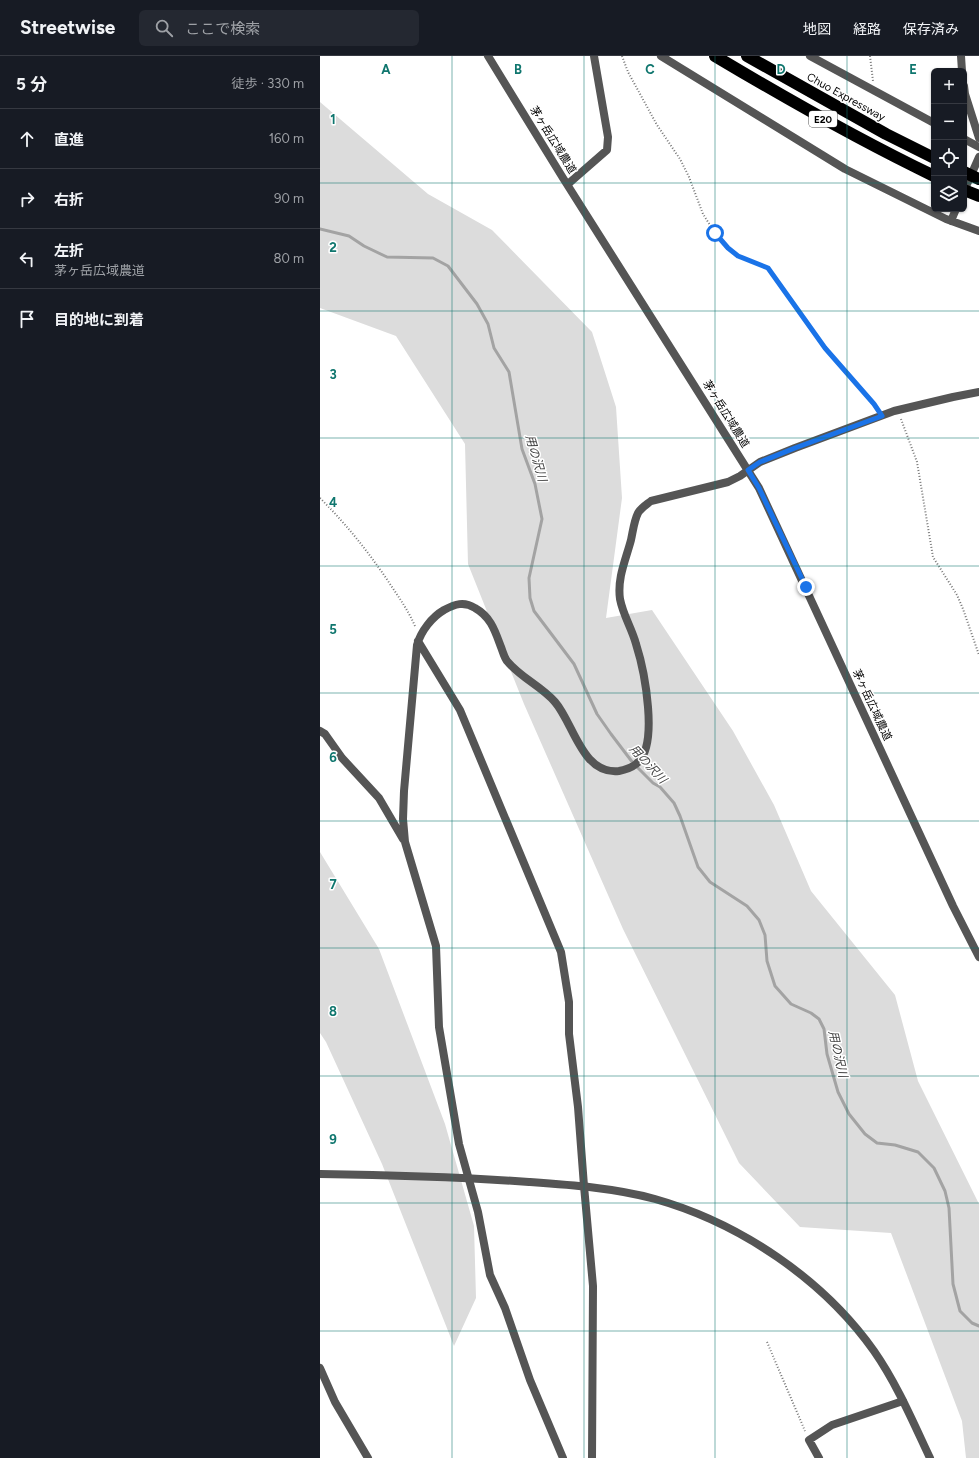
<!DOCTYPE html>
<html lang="ja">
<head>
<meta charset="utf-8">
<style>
  :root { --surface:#171b24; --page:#242831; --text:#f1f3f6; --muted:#9ea1a6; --line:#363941 }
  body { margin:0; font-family:Figtree,"Noto Sans JP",sans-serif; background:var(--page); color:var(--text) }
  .controls { position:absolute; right:12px; top:12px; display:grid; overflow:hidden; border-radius:6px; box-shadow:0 1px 3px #0004 }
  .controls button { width:36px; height:36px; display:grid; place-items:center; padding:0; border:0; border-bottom:1px solid var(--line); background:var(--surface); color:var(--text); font:20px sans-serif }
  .stop { position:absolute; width:12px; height:12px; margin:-9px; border:3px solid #1a73e8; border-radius:50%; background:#fff }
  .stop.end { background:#1a73e8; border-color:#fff; box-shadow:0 1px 4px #0008 }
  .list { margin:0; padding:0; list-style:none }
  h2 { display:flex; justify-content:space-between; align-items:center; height:52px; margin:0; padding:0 16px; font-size:17px }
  h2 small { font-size:13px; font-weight:400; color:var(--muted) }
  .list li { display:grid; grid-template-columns:26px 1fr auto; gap:12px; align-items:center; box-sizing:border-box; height:60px; padding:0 16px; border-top:1px solid var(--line) }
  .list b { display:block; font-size:15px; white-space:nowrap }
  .list p { margin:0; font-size:13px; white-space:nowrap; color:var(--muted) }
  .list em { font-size:13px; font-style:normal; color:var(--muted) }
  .icon { flex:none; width:22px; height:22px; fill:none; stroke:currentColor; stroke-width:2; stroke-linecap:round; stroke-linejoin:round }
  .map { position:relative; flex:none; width:659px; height:1402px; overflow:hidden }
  header { display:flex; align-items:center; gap:24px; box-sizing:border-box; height:56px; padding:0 20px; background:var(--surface); border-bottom:1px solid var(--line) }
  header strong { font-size:19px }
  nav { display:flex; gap:22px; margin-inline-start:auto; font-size:14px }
  .search { width:280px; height:36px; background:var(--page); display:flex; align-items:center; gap:10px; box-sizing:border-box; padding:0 14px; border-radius:6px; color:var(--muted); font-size:15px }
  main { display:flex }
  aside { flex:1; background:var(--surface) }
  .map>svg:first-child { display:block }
  .green { fill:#dcdcdc }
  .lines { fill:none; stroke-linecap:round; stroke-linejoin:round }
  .stream { stroke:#a3a3a3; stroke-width:3 }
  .path { stroke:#777; stroke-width:2; stroke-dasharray:1 2; stroke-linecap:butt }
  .minor { stroke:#555; stroke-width:8 }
  .tertiary { stroke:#555; stroke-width:8 }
  .motorway { stroke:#000; stroke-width:12 }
  .route { stroke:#1a73e8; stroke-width:5 }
  .grid { fill:none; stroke:#0f766e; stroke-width:1; stroke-opacity:0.55 }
  .labels { text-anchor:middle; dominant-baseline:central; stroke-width:3; stroke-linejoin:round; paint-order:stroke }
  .shield { fill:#fff; stroke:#4c4c4c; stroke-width:1 }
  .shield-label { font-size:10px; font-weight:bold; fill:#000 }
  .street-label { font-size:11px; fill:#000; stroke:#fff }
  .water-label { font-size:12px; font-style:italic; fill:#444; stroke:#fff }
  .grid-label { font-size:13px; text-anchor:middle; font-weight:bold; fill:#0f766e; stroke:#fff; stroke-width:3; stroke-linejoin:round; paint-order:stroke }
</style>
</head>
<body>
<header>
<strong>Streetwise</strong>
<div class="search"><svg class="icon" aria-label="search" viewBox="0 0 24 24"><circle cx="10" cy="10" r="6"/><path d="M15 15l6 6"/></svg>ここで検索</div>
<nav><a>地図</a><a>経路</a><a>保存済み</a></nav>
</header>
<main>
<aside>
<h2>5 分<small>徒歩 · 330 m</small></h2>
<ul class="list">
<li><svg class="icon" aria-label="ahead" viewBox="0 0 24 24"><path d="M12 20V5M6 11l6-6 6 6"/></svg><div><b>直進</b></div><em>160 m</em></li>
<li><svg class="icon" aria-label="right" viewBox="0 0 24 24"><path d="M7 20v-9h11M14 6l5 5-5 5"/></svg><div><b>右折</b></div><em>90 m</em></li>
<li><svg class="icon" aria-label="left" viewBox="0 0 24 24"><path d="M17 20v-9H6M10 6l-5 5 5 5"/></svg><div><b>左折</b><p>茅ヶ岳広域農道</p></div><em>80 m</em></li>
<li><svg class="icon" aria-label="arrive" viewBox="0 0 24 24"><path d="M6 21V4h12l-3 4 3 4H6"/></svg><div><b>目的地に到着</b></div></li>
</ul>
</aside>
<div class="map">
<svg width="659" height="1402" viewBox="0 0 659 1402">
  <rect width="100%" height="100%" fill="#fff"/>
  <path class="green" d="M0,46L108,138L172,174L272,276L296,351L302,442L286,562L332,554L413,675L454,749L491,835L575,939L598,1025L659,1148V1402H646L642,1365L571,1177L480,1171L419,1107L303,873L204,648L148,508L145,388L76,280L0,252Z
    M0,796L59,893L125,1068L154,1170L156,1242L134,1290L62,1108L6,986L0,977Z"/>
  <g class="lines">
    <path class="stream" d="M0,173L29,180L44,190L67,201L113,202L128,210L157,248L168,268L174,292L189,316L202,393L215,428L222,463L209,522L210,542L214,555L254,608L277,658L291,678L313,707L333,727L340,731L354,747L360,760L378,811L390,826L427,850L439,864L445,879L447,905L455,930L471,948L491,957L499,963L504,973L507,998L518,1036L529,1058L545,1078L557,1087L575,1089L598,1096L614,1112L625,1135L629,1152L633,1228L640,1255L652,1267L659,1270"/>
    <path class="path" d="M302,0L308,16L337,69L360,103L369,121L383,158L395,177L408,192L418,200L448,212L505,292L556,352
      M550,0L553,25
      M581,363L597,406L613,501L637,539L643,553L659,599
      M0,442C26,468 47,494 68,525C78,540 88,554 95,570
      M447,1286L485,1375"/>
    <path class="minor" d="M341,0L525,113L626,163L659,175
      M490,0L614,67
      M641,0L642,15
      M644,30L645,38L659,82
      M644,83L659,91
      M248,128L287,94L288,81L274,0
      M644,135L659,101
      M631,165L636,153
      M98,585L140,654L241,896L249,946V978L258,1051L264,1130L273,1230L272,1402
      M0,675L5,678L22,702L59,742L83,783
      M0,1312L15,1346L48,1402
      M243,1402L210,1324L185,1252L170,1219L158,1156L139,1088L119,971L116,890L85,786L83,763L84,735L97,589C101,575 112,561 124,554C135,548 144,545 155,552C171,561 175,575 181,591C183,596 184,601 187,605C201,622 221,630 235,646C254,668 262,719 299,715C305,714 311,712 316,708C340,691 324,613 316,588C312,573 303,559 300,543C297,522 306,503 311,484C313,475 314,465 318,457C321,452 326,449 331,445L408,426L420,420L440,406L475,392L574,355L633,341L659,336
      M499,1402L489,1384L512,1369L583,1345"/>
    <path class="tertiary" d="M168,0L243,122L439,432L633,850L659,901
      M0,1118C70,1119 139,1121 209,1126C251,1129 294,1132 335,1143C420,1167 503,1223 554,1295C577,1328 593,1366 610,1402"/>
    <path class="motorway" d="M395,0C467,43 539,84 614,120
      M427,0L566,78L614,102
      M644,116L659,123
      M644,134L659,140"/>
  </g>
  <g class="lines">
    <path class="route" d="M395,177L408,192L418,200L448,212L505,292L554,348L562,360L475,392L440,406L428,414L439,432L486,531"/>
  </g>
  <path class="grid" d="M132,0V1402M264,0V1402M395,0V1402M527,0V1402M0,127H614M644,127H659M0,255H659M0,382H659M0,510H659M0,637H659M0,765H659M0,892H659M0,1020H659M0,1147H659M0,1275H659"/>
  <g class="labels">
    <rect class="shield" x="489" y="55" width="28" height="16" rx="3"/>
    <g class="shield-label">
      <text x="503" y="63">E20</text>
    </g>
    <g class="street-label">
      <text transform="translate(526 41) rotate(29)">Chuo Expressway</text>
      <text transform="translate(233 84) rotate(58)">茅ヶ岳広域農道</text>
      <text transform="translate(406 358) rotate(58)">茅ヶ岳広域農道</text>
      <text transform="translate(552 649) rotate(65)">茅ヶ岳広域農道</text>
    </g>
    <g class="water-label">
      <text transform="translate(216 402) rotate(74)">用の沢川</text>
      <text transform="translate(328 708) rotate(47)">用の沢川</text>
      <text transform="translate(518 998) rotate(77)">用の沢川</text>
    </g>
  </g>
  <g class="grid-label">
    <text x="66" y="18">A</text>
    <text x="198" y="18">B</text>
    <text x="330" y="18">C</text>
    <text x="461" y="18">D</text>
    <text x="593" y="18">E</text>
    <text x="13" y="68">1</text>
    <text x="13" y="196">2</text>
    <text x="13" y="323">3</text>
    <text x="13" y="451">4</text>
    <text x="13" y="578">5</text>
    <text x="13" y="706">6</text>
    <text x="13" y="833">7</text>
    <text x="13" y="960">8</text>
    <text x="13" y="1088">9</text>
  </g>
</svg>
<div class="controls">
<button>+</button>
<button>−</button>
<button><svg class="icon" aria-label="locate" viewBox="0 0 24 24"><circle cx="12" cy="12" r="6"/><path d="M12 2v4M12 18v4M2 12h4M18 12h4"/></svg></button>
<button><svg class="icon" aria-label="layers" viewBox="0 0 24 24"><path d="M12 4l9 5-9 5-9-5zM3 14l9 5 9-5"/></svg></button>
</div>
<div class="stop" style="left:395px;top:177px"></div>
<div class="stop end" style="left:486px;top:531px"></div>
</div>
</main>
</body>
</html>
